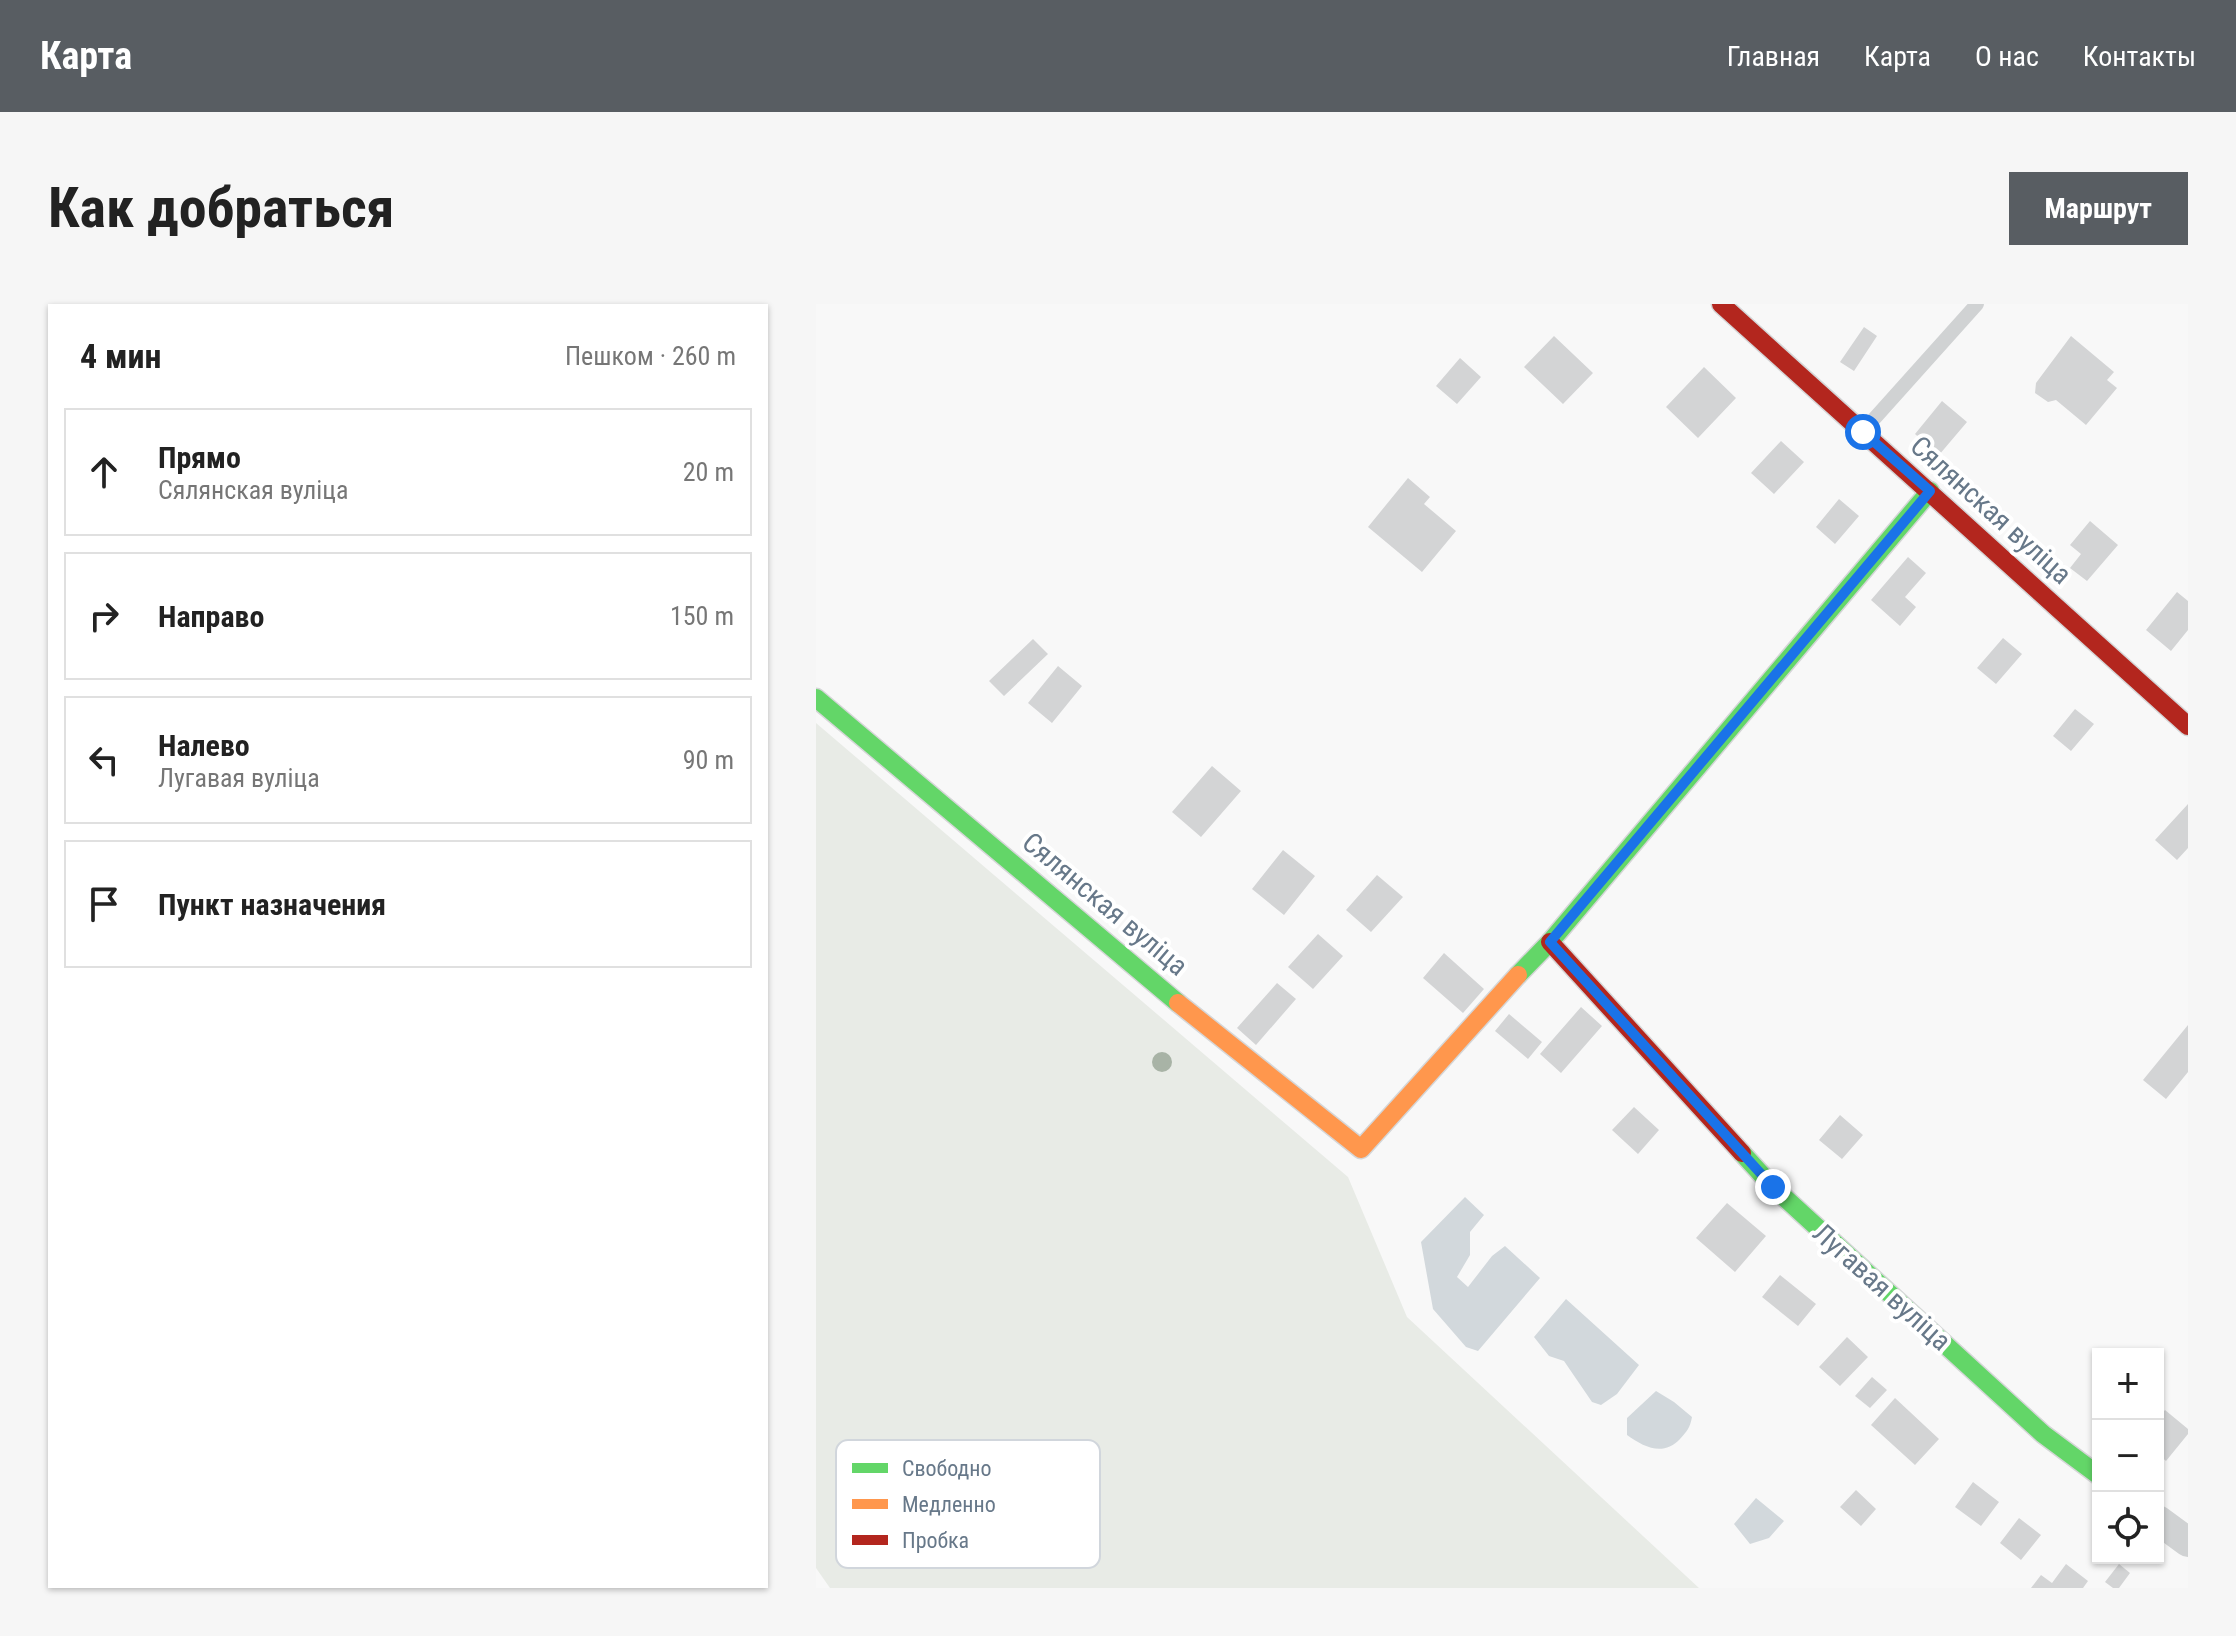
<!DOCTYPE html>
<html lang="ru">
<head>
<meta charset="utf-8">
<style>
  :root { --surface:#fff; --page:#f6f6f6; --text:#222; --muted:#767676; --line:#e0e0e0; --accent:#585d62 }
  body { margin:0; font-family:"Roboto Condensed",sans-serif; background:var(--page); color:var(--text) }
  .controls { position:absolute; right:24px; bottom:24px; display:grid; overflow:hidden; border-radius:0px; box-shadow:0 2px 6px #0004 }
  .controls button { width:72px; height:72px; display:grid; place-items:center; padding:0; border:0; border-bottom:2px solid var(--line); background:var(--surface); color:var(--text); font:40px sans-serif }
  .stop { position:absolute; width:24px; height:24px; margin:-18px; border:6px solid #1a73e8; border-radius:50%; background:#fff }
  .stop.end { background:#1a73e8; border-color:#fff; box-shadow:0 2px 8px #0008 }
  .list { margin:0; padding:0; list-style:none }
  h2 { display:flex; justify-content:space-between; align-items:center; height:104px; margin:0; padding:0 32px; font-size:34px }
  h2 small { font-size:26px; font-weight:400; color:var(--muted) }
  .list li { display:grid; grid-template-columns:52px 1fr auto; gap:24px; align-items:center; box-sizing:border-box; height:128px; margin:0 16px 16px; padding:0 16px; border:2px solid var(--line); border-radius:0px }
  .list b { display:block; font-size:30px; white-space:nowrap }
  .list p { margin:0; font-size:26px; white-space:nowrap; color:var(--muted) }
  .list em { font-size:26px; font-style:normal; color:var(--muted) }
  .icon { flex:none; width:44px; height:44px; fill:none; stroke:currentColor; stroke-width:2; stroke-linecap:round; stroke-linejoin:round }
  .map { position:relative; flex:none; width:1372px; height:1284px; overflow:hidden; border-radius:0px }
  header { display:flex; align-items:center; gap:48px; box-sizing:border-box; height:112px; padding:0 40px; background:var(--accent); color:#fff }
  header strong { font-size:38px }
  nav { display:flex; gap:44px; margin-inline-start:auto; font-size:28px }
  .intro { display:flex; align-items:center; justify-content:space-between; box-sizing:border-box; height:192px; padding:0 48px }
  h1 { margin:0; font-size:56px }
  .button { padding:20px 36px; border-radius:0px; background:var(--accent); color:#fff; font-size:28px; font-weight:700 }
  main { display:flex; gap:48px; padding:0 48px }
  aside { flex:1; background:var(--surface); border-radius:0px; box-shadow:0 2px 6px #0004 }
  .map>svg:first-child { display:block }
  .green { fill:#e8ebe6 }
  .water { fill:#d2d8dc }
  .building { fill:#d3d4d5 }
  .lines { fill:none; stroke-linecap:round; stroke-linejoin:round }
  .fast-casing { stroke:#d5d6d7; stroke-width:21 }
  .slow-casing { stroke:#d5d6d7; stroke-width:21 }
  .jam-casing { stroke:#d5d6d7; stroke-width:21 }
  .lane { stroke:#d0d2d3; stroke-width:14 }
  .street { stroke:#d0d2d3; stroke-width:30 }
  .fast { stroke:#63d668; stroke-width:18 }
  .slow { stroke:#ff974d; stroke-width:18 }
  .jam { stroke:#b3261e; stroke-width:18 }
  .tree { fill:#a8b3a6 }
  .route { stroke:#1a73e8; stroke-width:10 }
  .labels { text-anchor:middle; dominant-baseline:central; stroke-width:8; stroke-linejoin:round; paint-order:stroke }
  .street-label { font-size:28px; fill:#677889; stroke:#fff }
  .key { fill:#fff; stroke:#d1d6dc; stroke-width:2 }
  .key-label { font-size:22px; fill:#677889 }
</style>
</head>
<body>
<header>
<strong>Карта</strong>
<nav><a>Главная</a><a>Карта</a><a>О нас</a><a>Контакты</a></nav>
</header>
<div class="intro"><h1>Как добраться</h1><a class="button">Маршрут</a></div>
<main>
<aside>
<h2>4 мин<small>Пешком · 260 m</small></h2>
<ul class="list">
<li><svg class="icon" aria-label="ahead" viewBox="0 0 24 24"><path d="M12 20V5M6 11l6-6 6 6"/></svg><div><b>Прямо</b><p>Сялянская вуліца</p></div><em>20 m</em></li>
<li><svg class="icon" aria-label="right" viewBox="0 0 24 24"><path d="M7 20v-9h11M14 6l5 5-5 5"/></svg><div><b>Направо</b></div><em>150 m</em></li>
<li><svg class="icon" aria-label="left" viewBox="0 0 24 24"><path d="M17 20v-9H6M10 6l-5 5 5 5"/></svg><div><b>Налево</b><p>Лугавая вуліца</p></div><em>90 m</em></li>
<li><svg class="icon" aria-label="arrive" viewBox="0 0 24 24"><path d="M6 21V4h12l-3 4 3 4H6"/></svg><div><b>Пункт назначения</b></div></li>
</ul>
</aside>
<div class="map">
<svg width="1372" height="1284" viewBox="0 0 1372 1284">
  <rect width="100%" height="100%" fill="#f8f8f8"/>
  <path class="green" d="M0,419L532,873L591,1013L883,1284H14L0,1264Z"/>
  <path class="water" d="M649,893L668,911L654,928V951L641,973L652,983L676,952L689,942L724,974L662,1047L650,1043L617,1005L605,938Z
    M750,995L823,1061L801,1090L785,1101L776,1098L748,1057L733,1052L718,1033Z
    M840,1087L858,1098L876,1113C874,1124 871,1127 864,1135C847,1153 828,1143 811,1131V1114Z
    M940,1194L968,1217L953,1234L934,1240L918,1220Z"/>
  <path class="building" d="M1048,23L1061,32L1038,67L1024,58Z
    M738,32L777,69L747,100L708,63Z
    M1255,32L1298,68L1291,76L1301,84L1270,121L1240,96L1232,98L1219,89L1220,79Z
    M644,54L665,73L641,100L620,82Z
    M888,63L920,94L882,134L850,103Z
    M1126,97L1151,118L1123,151L1099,130Z
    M965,137L988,158L958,190L935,169Z
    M592,174L614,193L608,200L640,227L606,268L552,223Z
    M1023,195L1043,212L1019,240L1000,223Z
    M1274,217L1302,241L1271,277L1254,264L1265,250L1254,241Z
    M1092,253L1110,269L1089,293L1100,303L1084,322L1055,296Z
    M1361,288L1372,297V326L1355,347L1330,326Z
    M1187,334L1206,350L1180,380L1161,364Z
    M217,335L232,350L188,392L173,377Z
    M242,362L266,382L236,419L212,399Z
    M1259,405L1278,420L1255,447L1237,432Z
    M396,462L425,487L385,533L356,508Z
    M1372,500V544L1361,556L1339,536Z
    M467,546L499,572L468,611L436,585Z
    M561,571L587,593L555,628L530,606Z
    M502,630L527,652L497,685L472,663Z
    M628,649L668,685L647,709L607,674Z
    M461,679L480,695L440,741L421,724Z
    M765,703L786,722L745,769L724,750Z
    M693,710L726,738L712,755L679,727Z
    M1372,721V768L1350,795L1327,776Z
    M818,803L843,826L822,850L796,826Z
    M1024,811L1047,831L1026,855L1003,836Z
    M911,899L950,932L919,968L880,934Z
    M964,971L1000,1000L982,1022L946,993Z
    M1031,1033L1052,1053L1024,1082L1003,1063Z
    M1056,1073L1071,1086L1054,1104L1039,1092Z
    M1079,1094L1123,1135L1099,1161L1055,1121Z
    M1349,1106L1372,1125V1130L1350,1157L1342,1150V1114Z
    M1157,1178L1183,1198L1165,1222L1139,1203Z
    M1040,1186L1060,1205L1045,1222L1024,1203Z
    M1203,1214L1225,1231L1205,1256L1184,1239Z
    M1250,1260L1272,1277L1267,1284H1215L1225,1271L1236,1279Z
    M1303,1260L1314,1269L1303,1284H1297L1289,1278Z"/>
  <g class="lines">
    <defs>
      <path id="fast" d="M0,394L362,699
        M702,671L734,638L1114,187
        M926,849L957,883L1227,1130L1282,1171"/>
      <path id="slow" d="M362,699L545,845L702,671"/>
      <path id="jam" d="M905,0L1372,422
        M734,638L926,849"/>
    </defs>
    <use href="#fast" class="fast-casing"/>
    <use href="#slow" class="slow-casing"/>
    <use href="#jam" class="jam-casing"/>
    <path class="lane" d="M1049,125L1161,0"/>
    <path class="street" d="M1342,1216L1372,1238"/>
    <use href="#fast" class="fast"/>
    <use href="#slow" class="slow"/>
    <use href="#jam" class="jam"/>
  </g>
  <circle class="tree" cx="346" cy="758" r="10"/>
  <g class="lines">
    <path class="route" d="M957,883L734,638L1114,187L1047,128"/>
  </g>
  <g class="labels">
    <g class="street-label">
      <text transform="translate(1175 206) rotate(42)">Сялянская вуліца</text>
      <text transform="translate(289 600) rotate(40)">Сялянская вуліца</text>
      <text transform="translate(1066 983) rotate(42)">Лугавая вуліца</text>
    </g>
  </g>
  <rect x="20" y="1136" width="264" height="128" rx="12" class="key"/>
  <rect x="36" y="1159" width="36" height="10" fill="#63d668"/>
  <rect x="36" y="1195" width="36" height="10" fill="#ff974d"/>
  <rect x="36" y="1231" width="36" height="10" fill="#b3261e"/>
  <g class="key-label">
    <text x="86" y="1172">Свободно</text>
    <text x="86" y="1208">Медленно</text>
    <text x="86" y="1244">Пробка</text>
  </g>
</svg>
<div class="controls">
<button>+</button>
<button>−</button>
<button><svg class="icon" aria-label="locate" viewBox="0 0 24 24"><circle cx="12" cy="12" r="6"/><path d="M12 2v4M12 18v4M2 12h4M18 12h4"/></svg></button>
</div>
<div class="stop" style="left:1047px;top:128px"></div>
<div class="stop end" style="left:957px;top:883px"></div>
</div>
</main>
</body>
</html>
